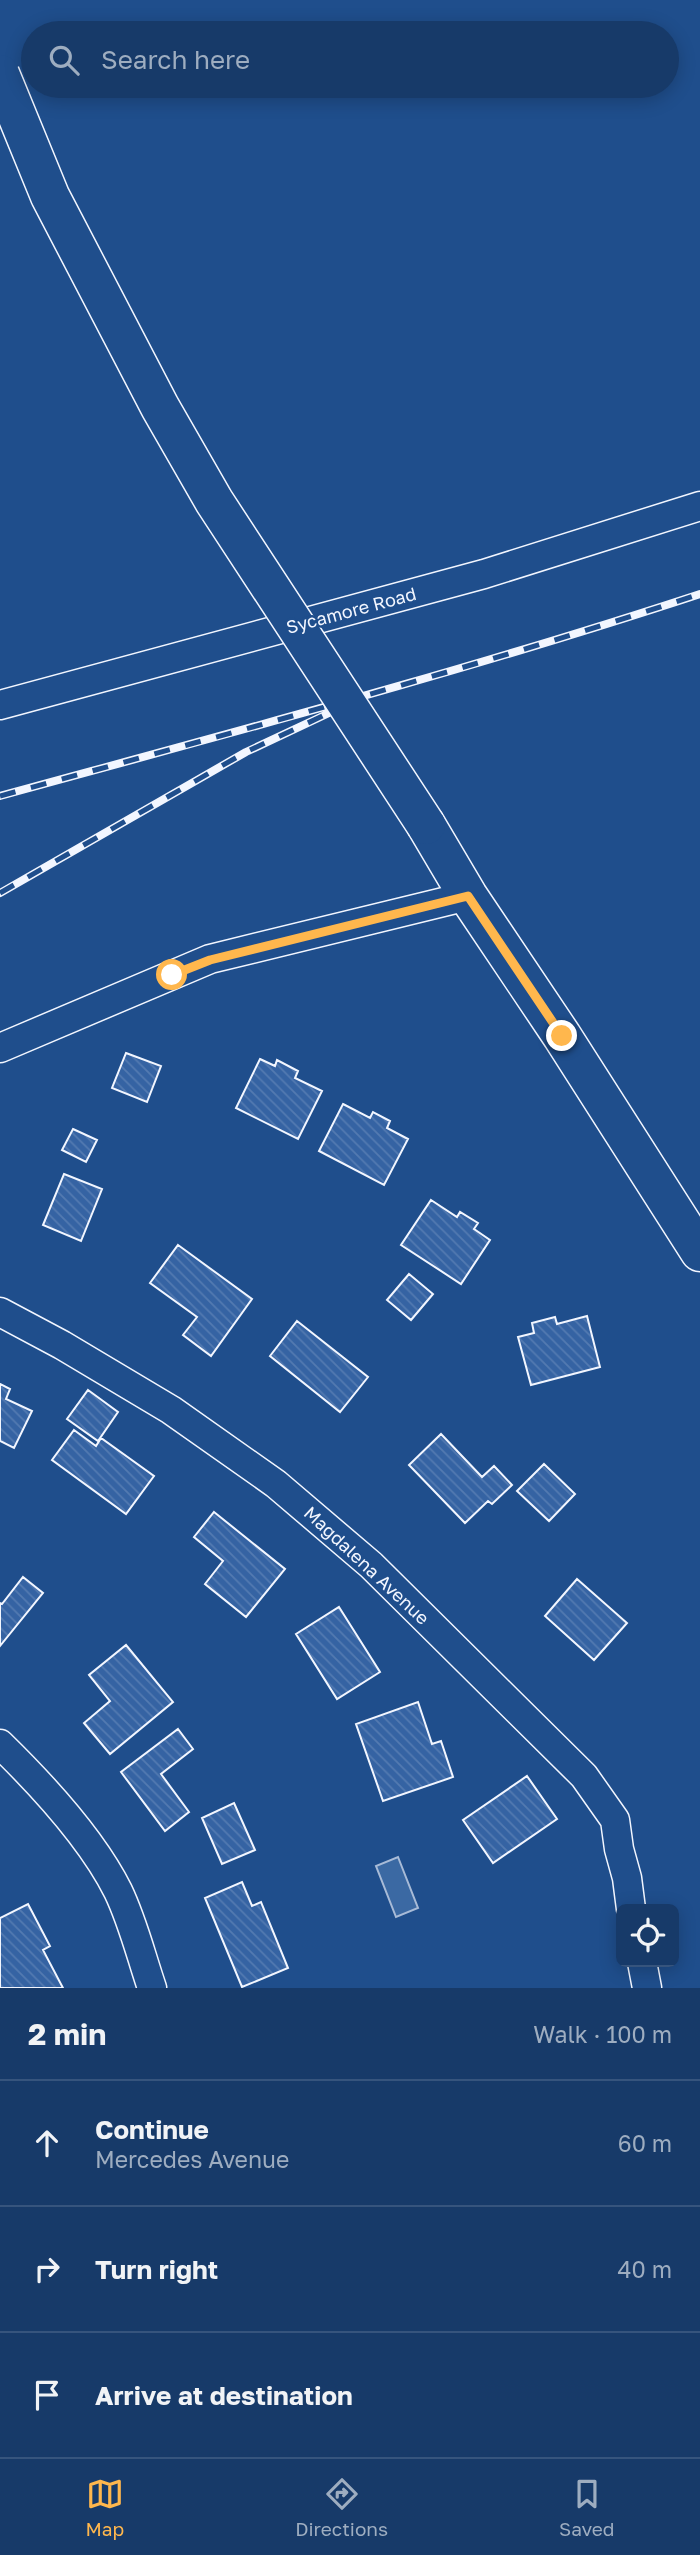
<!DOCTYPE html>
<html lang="en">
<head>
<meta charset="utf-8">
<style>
  :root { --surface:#173a69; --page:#244571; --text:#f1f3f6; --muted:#9eadc0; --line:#36547d; --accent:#ffb74d }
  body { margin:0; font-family:"Golos Text",sans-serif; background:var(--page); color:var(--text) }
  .controls { position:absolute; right:21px; bottom:21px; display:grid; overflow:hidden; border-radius:10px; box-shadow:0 4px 18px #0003 }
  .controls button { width:63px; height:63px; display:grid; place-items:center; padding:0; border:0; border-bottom:2px solid var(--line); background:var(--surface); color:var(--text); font:35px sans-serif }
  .stop { position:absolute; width:21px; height:21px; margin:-16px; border:5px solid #ffb74d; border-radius:50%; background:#fff }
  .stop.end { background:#ffb74d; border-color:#fff; box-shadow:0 2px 7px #0008 }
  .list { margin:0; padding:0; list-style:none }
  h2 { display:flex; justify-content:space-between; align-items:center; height:91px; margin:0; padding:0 28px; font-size:30px }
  h2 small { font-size:23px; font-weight:400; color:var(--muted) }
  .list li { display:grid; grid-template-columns:46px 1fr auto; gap:21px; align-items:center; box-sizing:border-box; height:126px; padding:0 28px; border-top:2px solid var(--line) }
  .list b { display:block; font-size:26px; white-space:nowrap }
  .list p { margin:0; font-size:23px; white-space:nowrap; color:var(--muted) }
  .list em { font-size:23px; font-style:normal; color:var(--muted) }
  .icon { flex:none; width:38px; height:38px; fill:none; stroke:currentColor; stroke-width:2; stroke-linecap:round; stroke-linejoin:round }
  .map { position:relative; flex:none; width:700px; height:1988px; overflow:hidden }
  .search { position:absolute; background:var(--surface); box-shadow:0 4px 18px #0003; left:21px; right:21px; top:21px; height:77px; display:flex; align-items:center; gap:18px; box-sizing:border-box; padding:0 24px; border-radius:38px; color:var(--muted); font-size:26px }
  .sheet { height:469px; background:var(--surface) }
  nav { display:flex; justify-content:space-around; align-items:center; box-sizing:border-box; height:98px; border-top:2px solid var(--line); background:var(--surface); font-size:19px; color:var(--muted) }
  nav a { display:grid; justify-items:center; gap:4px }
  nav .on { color:var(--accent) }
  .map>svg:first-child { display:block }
  .water { fill:#3b69a3; stroke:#a8bbd7; stroke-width:2 }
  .building { fill:url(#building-back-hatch); stroke:#f2f6ff; stroke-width:2 }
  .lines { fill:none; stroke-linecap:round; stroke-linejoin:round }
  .minor-casing { stroke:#f2f6ff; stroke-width:31 }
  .primary-casing { stroke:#f2f6ff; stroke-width:41 }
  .minor { stroke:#1f4e8c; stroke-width:28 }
  .primary { stroke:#1f4e8c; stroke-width:38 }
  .rail-casing { stroke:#f2f6ff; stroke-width:8 }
  .rail { stroke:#1f4e8c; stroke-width:5; stroke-dasharray:16; stroke-linecap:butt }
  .primary-bridge-casing { stroke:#f2f6ff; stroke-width:41; stroke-linecap:butt }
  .primary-bridge { stroke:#1f4e8c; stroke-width:38 }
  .route { stroke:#ffb74d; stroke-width:9 }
  .labels { text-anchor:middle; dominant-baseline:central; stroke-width:5; stroke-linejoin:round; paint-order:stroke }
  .street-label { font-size:18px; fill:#f2f6ff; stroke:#1f4e8c }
</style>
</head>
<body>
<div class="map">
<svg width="700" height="1988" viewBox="0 0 700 1988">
  <defs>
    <pattern id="building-back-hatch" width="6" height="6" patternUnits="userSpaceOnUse" patternTransform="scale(1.75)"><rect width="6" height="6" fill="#3563a3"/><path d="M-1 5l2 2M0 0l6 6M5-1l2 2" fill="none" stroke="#537ab1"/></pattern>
  </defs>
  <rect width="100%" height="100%" fill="#1f4e8c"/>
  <path class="water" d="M398,1857L418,1908L396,1917L376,1866Z"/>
  <path class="building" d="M126,1053L161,1066L147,1102L112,1088Z
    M260,1059L275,1066L277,1060L298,1071L295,1078L322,1091L298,1139L236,1108Z
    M343,1104L370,1118L373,1112L390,1121L387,1128L408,1139L384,1185L319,1151Z
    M73,1129L97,1140L86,1162L62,1150Z
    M64,1174L102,1189L81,1241L43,1225Z
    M431,1200L457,1217L460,1212L478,1223L474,1229L490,1240L461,1284L401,1245Z
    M178,1245L252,1299L211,1356L183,1335L197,1317L150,1283Z
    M409,1274L433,1294L411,1320L387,1300Z
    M587,1316L600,1367L531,1385L518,1337L534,1333L532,1323L555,1317L557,1324Z
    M297,1321L368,1377L340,1412L270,1356Z
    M0,1384L10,1389L6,1399L32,1411L14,1448L0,1441Z
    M88,1390L118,1412L98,1441L67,1419Z
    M74,1430L96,1446L101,1438L154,1476L126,1514L52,1460Z
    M441,1434L482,1477L494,1466L512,1485L492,1504L488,1501L465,1523L409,1465Z
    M544,1464L575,1494L549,1521L517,1491Z
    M214,1512L285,1569L246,1617L205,1584L223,1561L194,1537Z
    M23,1577L43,1593L0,1646V1603L2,1604Z
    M577,1579L627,1623L594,1660L545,1616Z
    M339,1607L380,1672L337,1699L296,1634Z
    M126,1645L173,1702L110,1754L84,1723L110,1701L89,1675Z
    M418,1702L432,1744L441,1741L453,1777L383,1801L356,1724Z
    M178,1729L193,1749L161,1774L189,1812L165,1831L121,1772Z
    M527,1776L557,1819L493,1863L463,1820Z
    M234,1803L255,1850L222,1864L202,1818Z
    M242,1882L252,1906L261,1902L288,1968L242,1987L205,1898Z
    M28,1904L50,1946L43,1950L63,1988H0V1918Z"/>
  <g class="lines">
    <defs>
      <path id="minor" d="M0,705L484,574L700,506
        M0,1048L210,959L468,896
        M0,1312L62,1345L171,1410L276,1484L371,1565L584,1776L615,1820L619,1849L627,1878L631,1909
        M0,1744C42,1785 92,1839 118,1891C133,1922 141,1956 152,1988
        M642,1962L647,1988"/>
      <path id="primary" d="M426,825L468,896L562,1036L700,1252"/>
    </defs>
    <use href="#minor" class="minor-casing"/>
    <use href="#primary" class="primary-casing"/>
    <use href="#minor" class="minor"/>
    <use href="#primary" class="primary"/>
    <defs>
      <path id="rail" d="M0,796C234,732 469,670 700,594
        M0,893L246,752L329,713"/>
    </defs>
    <use href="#rail" class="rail-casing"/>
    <use href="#rail" class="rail"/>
    <defs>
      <path id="primary-bridge" d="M0,74L50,196L160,407L214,501L426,825"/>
    </defs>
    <use href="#primary-bridge" class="primary-bridge-casing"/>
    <use href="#primary-bridge" class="primary-bridge"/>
  </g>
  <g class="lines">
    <path class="route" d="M172,975L210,960L468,896L562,1036"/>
  </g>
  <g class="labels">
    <g class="street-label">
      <text transform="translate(351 610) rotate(-15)">Sycamore Road</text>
      <text transform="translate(367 1565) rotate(43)">Magdalena Avenue</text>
    </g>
  </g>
</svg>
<div class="controls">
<button><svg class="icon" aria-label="locate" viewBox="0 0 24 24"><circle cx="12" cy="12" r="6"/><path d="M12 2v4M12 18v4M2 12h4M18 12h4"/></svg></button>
</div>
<div class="stop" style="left:172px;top:975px"></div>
<div class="stop end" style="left:562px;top:1036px"></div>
<div class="search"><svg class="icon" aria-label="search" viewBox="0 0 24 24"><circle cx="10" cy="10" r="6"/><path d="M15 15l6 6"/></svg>Search here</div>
</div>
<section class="sheet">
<h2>2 min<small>Walk · 100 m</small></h2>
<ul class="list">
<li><svg class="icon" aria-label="ahead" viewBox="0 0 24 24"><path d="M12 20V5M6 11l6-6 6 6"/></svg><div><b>Continue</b><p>Mercedes Avenue</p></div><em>60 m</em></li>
<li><svg class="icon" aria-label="right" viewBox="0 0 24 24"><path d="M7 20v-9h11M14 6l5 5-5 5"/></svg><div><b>Turn right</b></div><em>40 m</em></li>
<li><svg class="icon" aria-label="arrive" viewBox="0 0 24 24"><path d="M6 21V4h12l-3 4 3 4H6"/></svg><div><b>Arrive at destination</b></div></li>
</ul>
</section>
<nav>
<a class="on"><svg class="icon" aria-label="map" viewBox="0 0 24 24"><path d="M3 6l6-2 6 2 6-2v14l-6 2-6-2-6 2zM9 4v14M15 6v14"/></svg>Map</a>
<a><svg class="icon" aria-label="directions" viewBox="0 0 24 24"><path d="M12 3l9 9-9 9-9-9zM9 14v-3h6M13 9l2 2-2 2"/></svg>Directions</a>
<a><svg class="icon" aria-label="saved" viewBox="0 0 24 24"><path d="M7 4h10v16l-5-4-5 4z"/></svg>Saved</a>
</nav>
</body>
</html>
